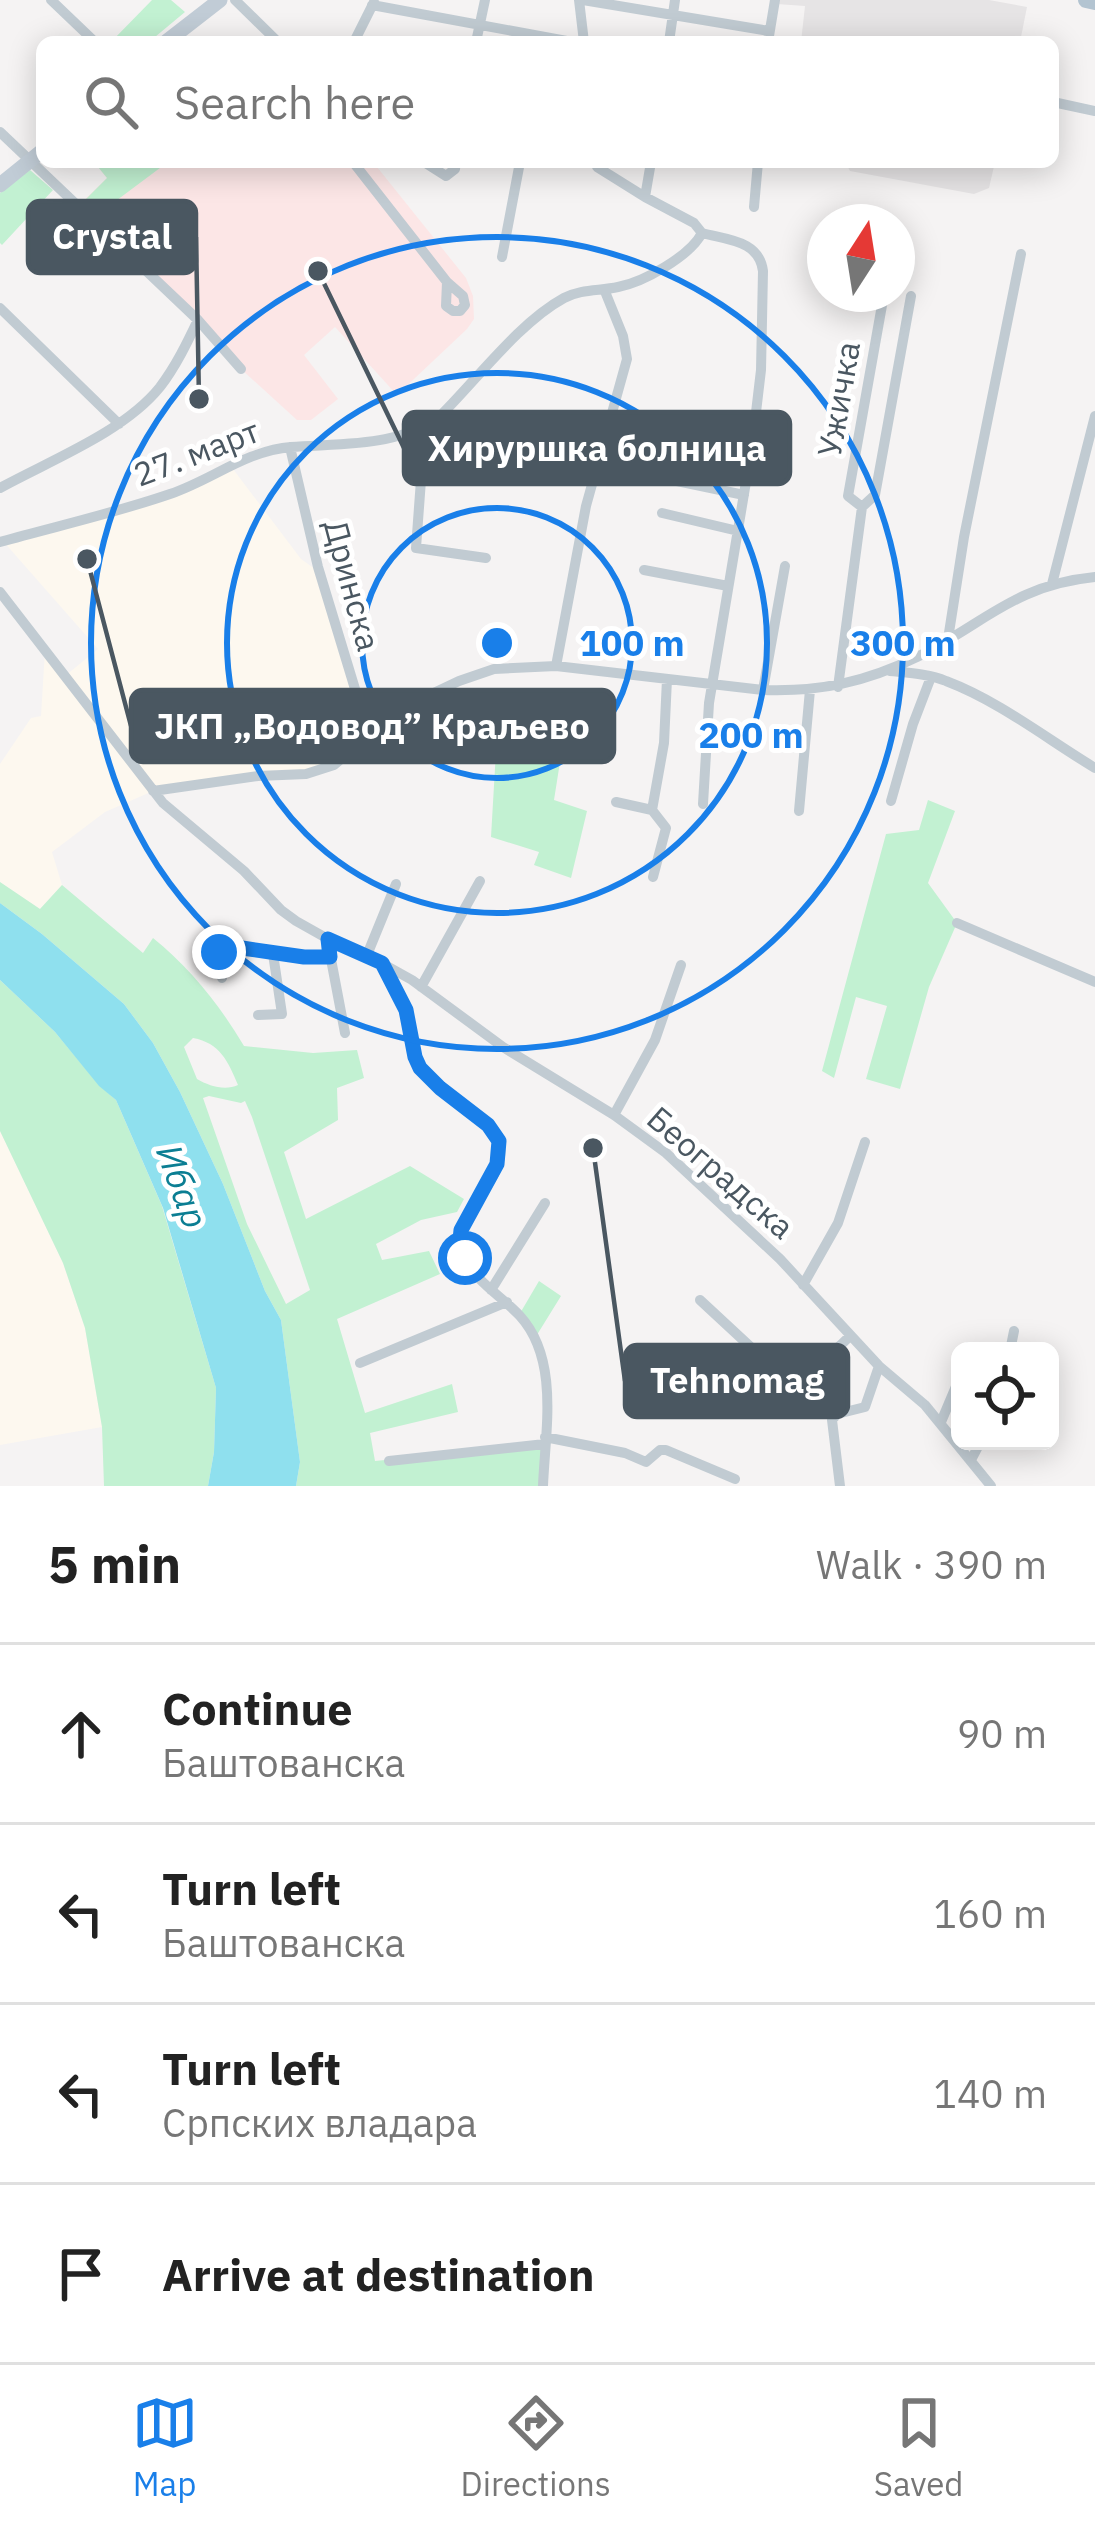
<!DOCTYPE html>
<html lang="en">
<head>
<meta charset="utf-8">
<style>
  :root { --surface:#fff; --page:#f2f2f2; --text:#222; --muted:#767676; --line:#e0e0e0; --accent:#197fe9 }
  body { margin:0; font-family:"IBM Plex Sans",sans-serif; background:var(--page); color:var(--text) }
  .controls { position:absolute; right:36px; bottom:36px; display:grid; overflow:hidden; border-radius:18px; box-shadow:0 6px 30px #0003 }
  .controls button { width:108px; height:108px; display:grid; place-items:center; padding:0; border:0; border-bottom:3px solid var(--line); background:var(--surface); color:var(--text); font:60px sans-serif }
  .compass { position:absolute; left:807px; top:204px; width:108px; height:108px; border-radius:50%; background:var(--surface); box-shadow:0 6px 30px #0003; rotate:12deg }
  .stop { position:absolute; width:36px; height:36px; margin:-27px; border:9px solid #197fe9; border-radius:50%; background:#fff }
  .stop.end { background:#197fe9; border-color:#fff; box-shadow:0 3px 12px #0008 }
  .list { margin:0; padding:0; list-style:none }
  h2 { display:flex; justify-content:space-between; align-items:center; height:156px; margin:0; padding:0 48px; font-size:51px }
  h2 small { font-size:39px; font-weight:400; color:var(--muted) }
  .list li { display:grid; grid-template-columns:78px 1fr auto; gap:36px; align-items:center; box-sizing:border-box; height:180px; padding:0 48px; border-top:3px solid var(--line) }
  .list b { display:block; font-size:45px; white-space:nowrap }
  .list p { margin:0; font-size:39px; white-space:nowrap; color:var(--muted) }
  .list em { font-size:39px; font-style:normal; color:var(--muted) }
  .icon { flex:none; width:66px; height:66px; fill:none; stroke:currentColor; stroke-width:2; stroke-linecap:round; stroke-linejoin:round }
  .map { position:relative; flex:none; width:1095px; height:1486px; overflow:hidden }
  .search { position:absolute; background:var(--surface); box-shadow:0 6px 30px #0003; left:36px; right:36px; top:36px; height:132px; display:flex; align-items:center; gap:30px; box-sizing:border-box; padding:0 42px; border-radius:18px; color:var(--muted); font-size:45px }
  .sheet { height:876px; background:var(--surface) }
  nav { display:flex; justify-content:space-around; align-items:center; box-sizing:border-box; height:168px; border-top:3px solid var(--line); background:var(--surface); font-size:33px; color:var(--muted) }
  nav a { display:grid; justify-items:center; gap:6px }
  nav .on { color:var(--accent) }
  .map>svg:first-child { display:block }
  .commercial { fill:#fdf8ef }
  .education { fill:#e6e4e5 }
  .medical { fill:#fce6e6 }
  .green { fill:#c2f1d2; fill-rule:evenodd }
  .water { fill:#8fe0ee }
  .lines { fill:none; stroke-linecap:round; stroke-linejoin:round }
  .street { stroke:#c1cbd2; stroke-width:10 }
  .secondary { stroke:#c1ccd6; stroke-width:15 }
  .primary { stroke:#b3c4d1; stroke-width:16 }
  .route { stroke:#197fe9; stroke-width:15 }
  .ring { fill:none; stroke:#197fe9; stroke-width:6 }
  .labels { text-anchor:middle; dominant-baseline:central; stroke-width:10; stroke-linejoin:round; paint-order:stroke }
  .street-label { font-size:33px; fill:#4a5761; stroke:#fff }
  .water-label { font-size:36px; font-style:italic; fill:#0b7e93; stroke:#fff }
  .centre { fill:#197fe9; stroke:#fff; stroke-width:6 }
  .ring-label { font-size:36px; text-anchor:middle; font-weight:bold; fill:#197fe9; stroke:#fff; stroke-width:10; stroke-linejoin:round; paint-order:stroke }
  .leader { fill:none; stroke:#4a5761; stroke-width:4.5 }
  .callout-dot { fill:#4a5761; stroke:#fff; stroke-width:4.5 }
  .callout { fill:#4a5761; stroke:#4a5761; stroke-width:4.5 }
  .callout-label { font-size:36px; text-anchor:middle; font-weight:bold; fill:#fff }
</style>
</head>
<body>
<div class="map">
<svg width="1095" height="1486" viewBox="0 0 1095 1486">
  <rect width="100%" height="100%" fill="#f5f3f3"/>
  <path class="commercial" d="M230,465L301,559L315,569L354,693L336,701L350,752L334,765L153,791L105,812L52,852L62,885L40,909L0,882V764L31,718L41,716L45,650L65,676L98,649L3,541L175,493Z
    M0,1131L63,1263L85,1328L102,1427L0,1445Z"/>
  <path class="education" d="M778,0H989L1027,7L1020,42H801L805,6L777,4Z
    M845,162H995L989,188L974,194L850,171Z"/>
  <path class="medical" d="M94,162H373L466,278L473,296L474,319L467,329L397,395L335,327L304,355L338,399L311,420H297L241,369L78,206L107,178Z"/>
  <path class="green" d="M152,0H171L185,12L149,42H111Z
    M94,162H168L101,212L84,201L107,178Z
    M30,170L53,190L2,245L0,243V193Z
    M559,710L579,711L573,763L560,762L554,800L587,811L571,878L534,865L539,852L491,837L496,751L552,738Z
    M928,800L955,811L928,883L957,923L929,987L900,1089L866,1079L887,1006L856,997L834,1078L822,1071L886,834L919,830Z
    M0,882L40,909L62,885L143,953L153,938C190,968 219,1004 244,1046L313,1053L357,1050L364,1078L337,1088L338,1120L284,1152L306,1219L410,1166L464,1199L457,1212L421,1220L376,1244L382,1260L429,1251L440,1274L337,1319L365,1413L452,1384L458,1412L370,1433L375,1461L545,1444L543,1486H296L300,1462L281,1320L265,1291L223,1184L180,1092L153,1043L124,1004L42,934L0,903ZM193,1038C220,1043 228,1061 238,1085C225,1091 209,1086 197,1079L184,1047ZM209,1096L241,1103L245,1101L252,1117L310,1290L286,1304L247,1224L203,1098Z
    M0,980L55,1032L99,1085L116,1100L162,1206L216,1388L214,1452L208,1486H104L102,1427L85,1328L63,1263L0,1131Z
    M539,1281L561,1296L535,1338L519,1315Z"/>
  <path class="water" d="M0,903L42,934L124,1004L153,1043L180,1092L223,1184L265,1291L281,1320L300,1462L296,1486H208L214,1452L216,1388L163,1208L116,1100L99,1086L55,1032L0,980Z"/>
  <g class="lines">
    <path class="street" d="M51,0L95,42
      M235,0L278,42
      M579,0L584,42
      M583,0L769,31
      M372,5L572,42
      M354,42L374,2
      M476,42L485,0
      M669,42L675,0
      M768,42L775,0
      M1053,102L1095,111
      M0,132L198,320L241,369
      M353,162L447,282L463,296L465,305L460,311H453L446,306L447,282
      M424,162L446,176L455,169L456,162
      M597,162V167L645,197L694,223L702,233
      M645,197L651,162
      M754,207L758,162
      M702,233C727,240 759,240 763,271L761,370L752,446L709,703L703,804
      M502,257L520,162
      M0,308L119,424
      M432,422L550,438
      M425,426L416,548L486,558
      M687,433L752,446
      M290,447L318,567L369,735
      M677,481L744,495
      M0,488C51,460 124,432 160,387C176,366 187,343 198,320
      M862,507L848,496L884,294
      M662,513L738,531
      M0,542C57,526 115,513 170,494C212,480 245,451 291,447C342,443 401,448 443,413C478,378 520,322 564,298C581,289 599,291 618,287C644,282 690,256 702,233
      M644,570L728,586
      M1052,584L1095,416
      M0,592L163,803L244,871L281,910L296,921L328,939L367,955L412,980L503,1047L614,1115L666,1153L780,1259L879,1366L925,1405L991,1486
      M948,639L964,537L1021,254
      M556,666L586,506L627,359L623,336L604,289
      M890,671C909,673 929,674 946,681C999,701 1047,739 1095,768
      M838,687L862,507L875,495L911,296
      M763,690L785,566
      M153,791L258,776L306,774L334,765L400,709L459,681L494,669L556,666L763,690C820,692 866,682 917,657C984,624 1014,585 1095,577
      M891,801L913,724L931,677
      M616,802L652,810
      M799,811L810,690
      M653,877L666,828L652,810L664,743L667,679
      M957,923L1095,982
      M330,954L345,1033
      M367,955L396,884
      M384,966C391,979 400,993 405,1007C412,1027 408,1052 421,1069C440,1093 495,1117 500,1145C506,1184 448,1214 464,1256C474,1281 503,1297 520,1316C560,1360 545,1432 543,1486
      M222,978L219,952C239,945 258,952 279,954C296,957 313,957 330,957
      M421,987L480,881
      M258,1015L282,1014L273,954
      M614,1115L655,1040L681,965
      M803,1285L838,1223L865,1142
      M491,1290L545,1203
      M700,1300L784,1378C811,1373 831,1355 850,1336
      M967,1351L968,1347
      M1010,1351L1014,1331
      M360,1363L507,1302
      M941,1422L960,1377
      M545,1437L625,1453L646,1462L660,1450H666L735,1479
      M971,1460L981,1441
      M389,1461L545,1444
      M840,1486L832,1420L837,1414L865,1407L879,1366"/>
    <path class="secondary" d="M166,42L220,0
      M0,185L42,151"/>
    <path class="primary" d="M1086,0L1095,2"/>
  </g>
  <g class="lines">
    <path class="route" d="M219,952L242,948L304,957H330L328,939L382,963L406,1010L415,1057L420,1068L440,1088L488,1125L499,1141L497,1164L461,1230L460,1240L465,1258"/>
  </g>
  <g class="ring">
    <circle cx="497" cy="643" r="135"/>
    <circle cx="497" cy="643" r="270"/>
    <circle cx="497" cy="643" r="406"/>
  </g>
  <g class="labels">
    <g class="street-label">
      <text transform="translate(838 399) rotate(-80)">Ужичка</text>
      <text transform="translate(196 452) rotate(-21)">27. март</text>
      <text transform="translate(353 585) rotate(75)">Дринска</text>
      <text transform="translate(721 1172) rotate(41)">Београдска</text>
    </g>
    <g class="water-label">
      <text transform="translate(183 1186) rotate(70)">Ибар</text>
    </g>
  </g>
  <circle cx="497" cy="643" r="18" class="centre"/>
  <g class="ring-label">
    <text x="632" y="656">100 m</text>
    <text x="903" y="656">300 m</text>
    <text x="751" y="748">200 m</text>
  </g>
  <path class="leader" d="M199 399L196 237M318 271L404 448M87 559L131 726M593 1148L625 1381"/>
  <g class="callout-dot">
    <circle cx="199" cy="399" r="12"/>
    <circle cx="318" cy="271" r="12"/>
    <circle cx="87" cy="559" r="12"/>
    <circle cx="593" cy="1148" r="12"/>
  </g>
  <g class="callout">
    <rect x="28" y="201" width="168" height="72" rx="12"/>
    <rect x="404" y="412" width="386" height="72" rx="12"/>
    <rect x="131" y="690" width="483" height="72" rx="12"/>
    <rect x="625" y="1345" width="223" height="72" rx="12"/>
  </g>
  <g class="callout-label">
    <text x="112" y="249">Crystal</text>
    <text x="597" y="461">Хируршка болница</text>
    <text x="372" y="739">ЈКП „Водовод” Краљево</text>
    <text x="737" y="1393">Tehnomag</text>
  </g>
</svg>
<div class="controls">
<button><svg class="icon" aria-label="locate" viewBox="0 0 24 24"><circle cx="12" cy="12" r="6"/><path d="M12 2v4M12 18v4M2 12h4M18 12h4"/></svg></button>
</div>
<svg class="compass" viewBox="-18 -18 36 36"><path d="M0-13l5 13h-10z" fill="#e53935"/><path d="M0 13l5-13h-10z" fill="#767676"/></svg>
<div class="stop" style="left:465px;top:1258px"></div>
<div class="stop end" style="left:219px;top:952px"></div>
<div class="search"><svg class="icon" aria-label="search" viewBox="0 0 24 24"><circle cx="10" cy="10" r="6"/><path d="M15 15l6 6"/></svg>Search here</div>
</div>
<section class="sheet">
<h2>5 min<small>Walk · 390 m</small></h2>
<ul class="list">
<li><svg class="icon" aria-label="ahead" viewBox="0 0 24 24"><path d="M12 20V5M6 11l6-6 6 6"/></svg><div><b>Continue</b><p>Баштованска</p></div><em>90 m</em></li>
<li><svg class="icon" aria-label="left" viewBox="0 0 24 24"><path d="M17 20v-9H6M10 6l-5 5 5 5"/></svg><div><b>Turn left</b><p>Баштованска</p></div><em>160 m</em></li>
<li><svg class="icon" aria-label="left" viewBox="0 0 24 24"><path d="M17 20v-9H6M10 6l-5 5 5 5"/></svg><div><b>Turn left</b><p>Српских владара</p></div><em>140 m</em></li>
<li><svg class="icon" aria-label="arrive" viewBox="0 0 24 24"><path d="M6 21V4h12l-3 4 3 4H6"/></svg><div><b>Arrive at destination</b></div></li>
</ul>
</section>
<nav>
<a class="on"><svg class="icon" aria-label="map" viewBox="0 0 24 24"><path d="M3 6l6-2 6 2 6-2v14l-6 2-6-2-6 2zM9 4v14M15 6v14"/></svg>Map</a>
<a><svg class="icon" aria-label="directions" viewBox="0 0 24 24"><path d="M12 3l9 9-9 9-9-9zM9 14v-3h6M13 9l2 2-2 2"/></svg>Directions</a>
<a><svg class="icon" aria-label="saved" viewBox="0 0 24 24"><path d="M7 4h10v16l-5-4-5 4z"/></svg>Saved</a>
</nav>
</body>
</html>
